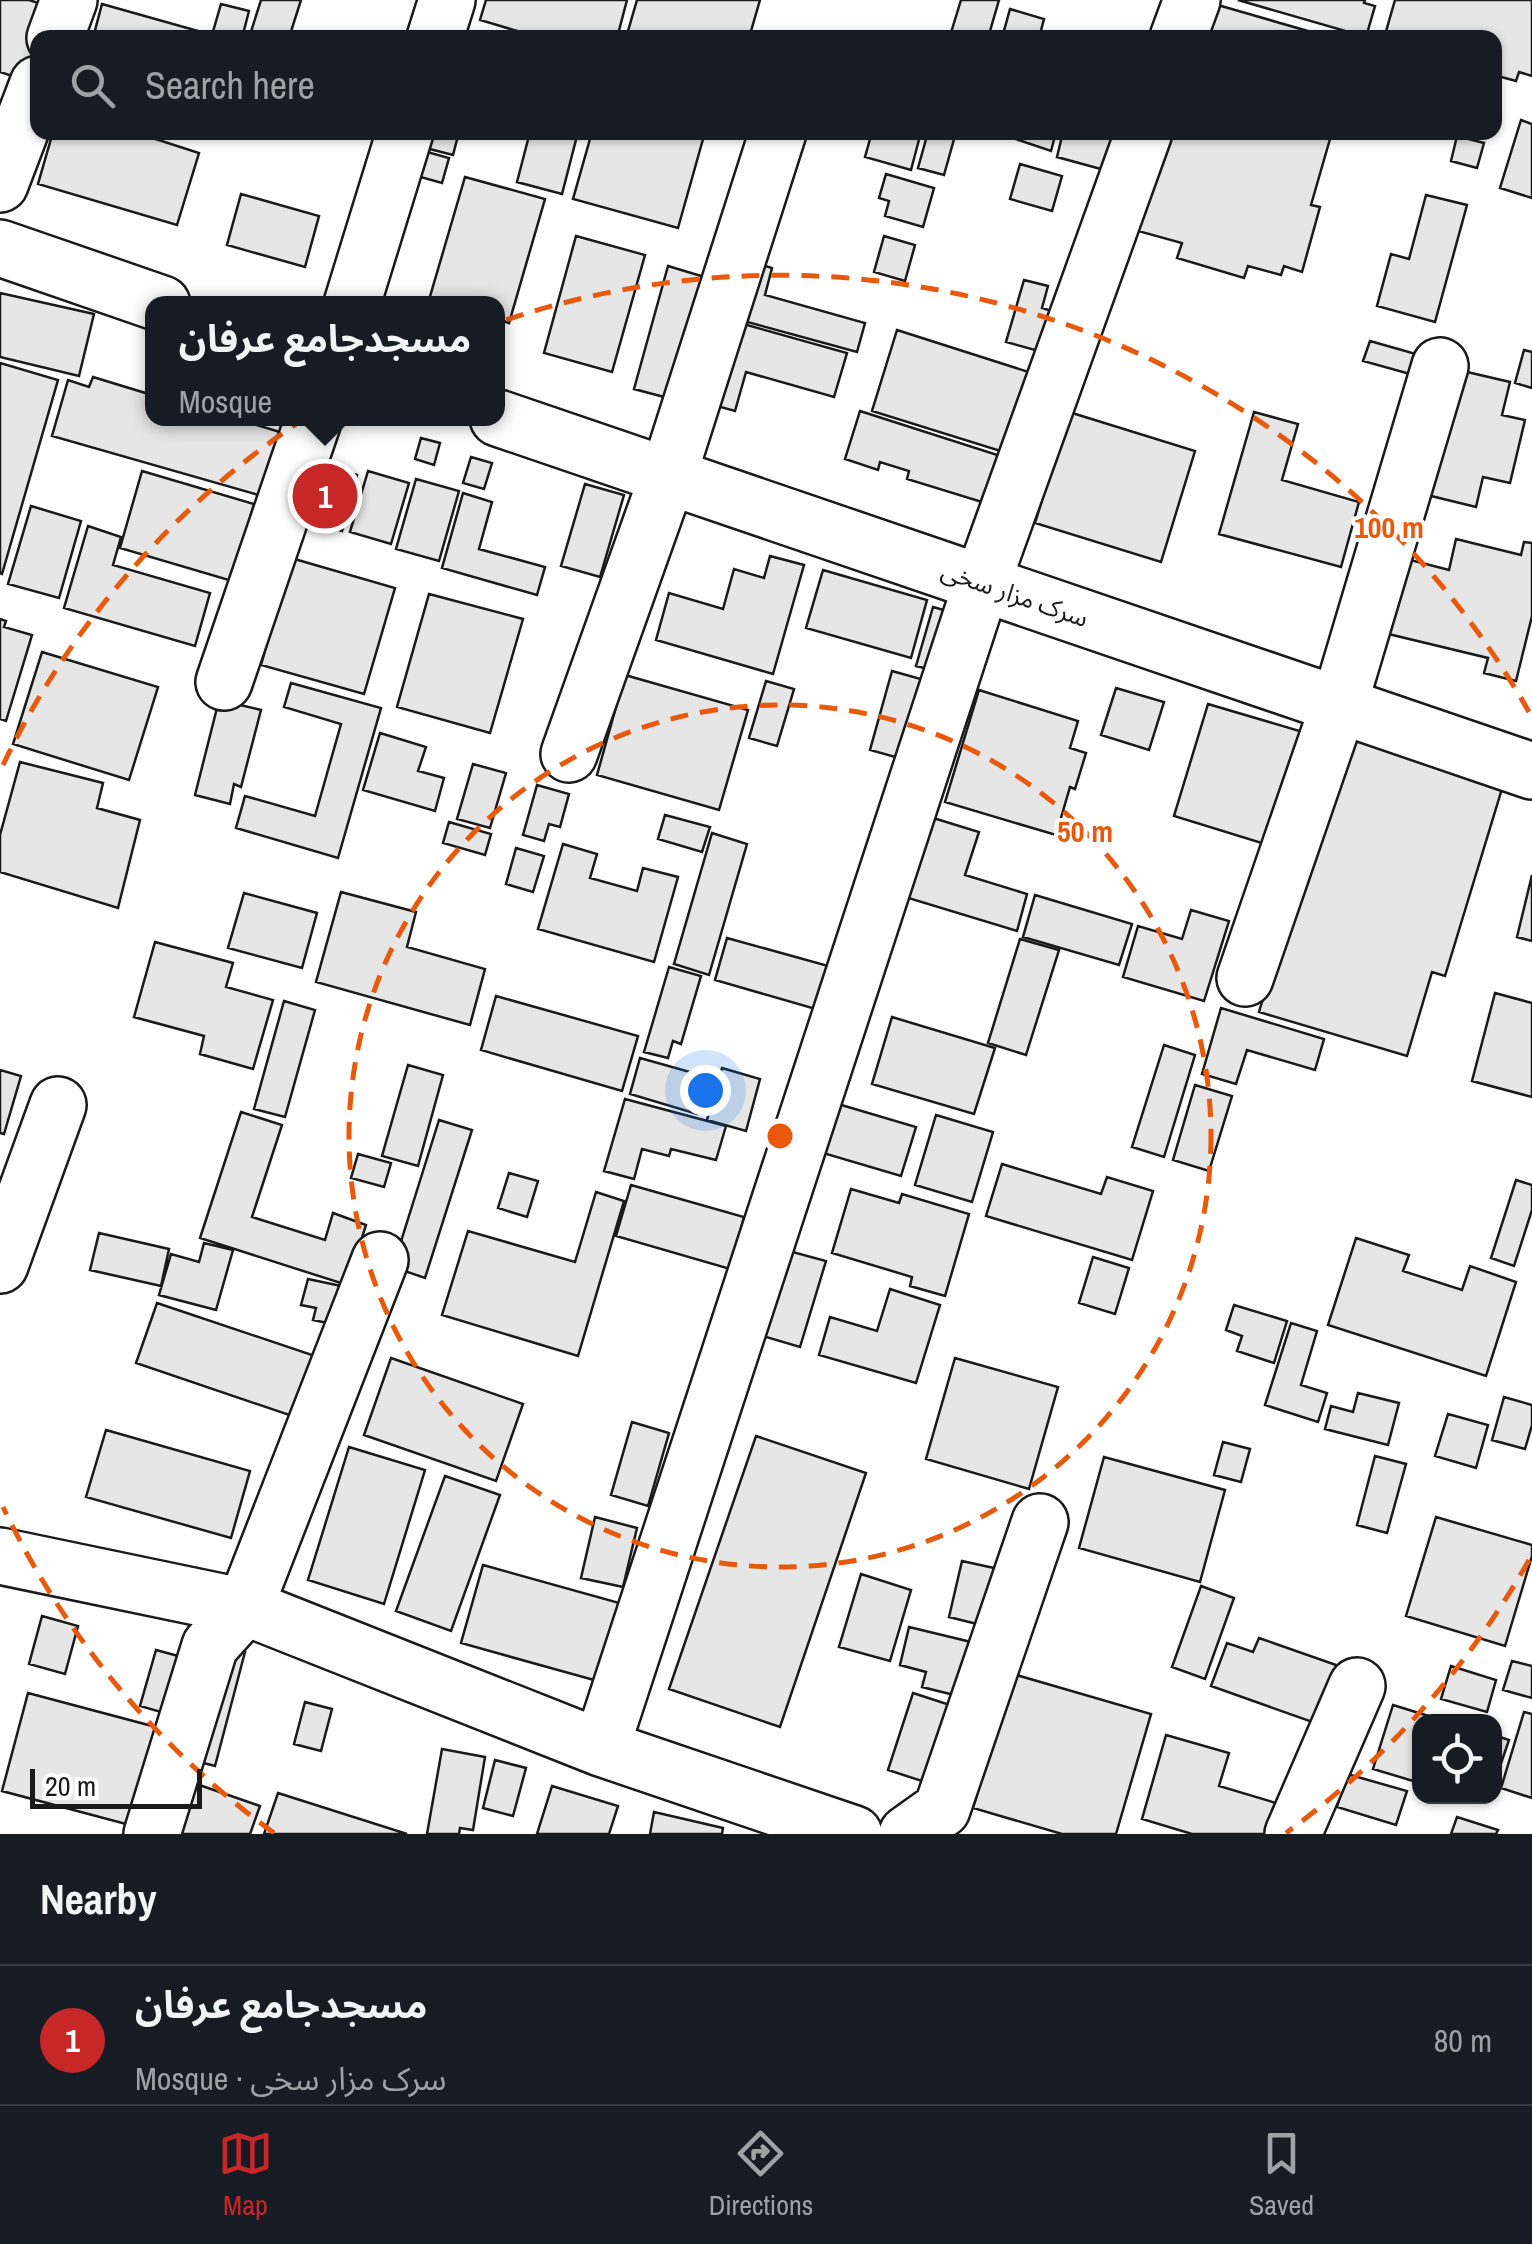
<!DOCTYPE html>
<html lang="en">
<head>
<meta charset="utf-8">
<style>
  :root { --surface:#171b24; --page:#20242c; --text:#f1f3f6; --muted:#9ea1a6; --line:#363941; --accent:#c62828 }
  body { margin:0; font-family:"Archivo Narrow","Noto Sans Arabic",sans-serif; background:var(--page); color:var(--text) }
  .controls { position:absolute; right:30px; bottom:30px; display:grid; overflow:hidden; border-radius:20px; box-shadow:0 2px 8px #0004 }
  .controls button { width:90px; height:90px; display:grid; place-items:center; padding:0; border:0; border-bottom:2px solid var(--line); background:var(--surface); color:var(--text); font:50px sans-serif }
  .scale { position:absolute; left:30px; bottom:25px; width:172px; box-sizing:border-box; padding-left:10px; border:5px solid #1a1a1a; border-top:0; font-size:28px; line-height:35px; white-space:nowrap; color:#1a1a1a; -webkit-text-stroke:8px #fff; paint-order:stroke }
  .you { position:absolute; left:705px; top:1090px; width:35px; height:35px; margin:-25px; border:8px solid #fff; border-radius:50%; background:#1a73e8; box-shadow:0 0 0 15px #1a73e833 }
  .badge { display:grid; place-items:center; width:65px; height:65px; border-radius:50%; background:var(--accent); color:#fff; font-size:32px; font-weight:700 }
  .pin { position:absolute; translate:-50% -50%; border:5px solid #fff; box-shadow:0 2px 10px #0006 }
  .popup { position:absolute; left:145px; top:296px; width:360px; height:130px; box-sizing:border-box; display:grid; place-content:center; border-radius:20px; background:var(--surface); filter:drop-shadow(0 2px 8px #0005); font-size:32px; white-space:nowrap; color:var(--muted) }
  .popup b { font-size:38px; color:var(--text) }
  .popup::after { content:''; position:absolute; left:50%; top:100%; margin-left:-20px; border:20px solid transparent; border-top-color:var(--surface) }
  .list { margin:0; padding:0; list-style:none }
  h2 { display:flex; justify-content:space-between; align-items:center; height:130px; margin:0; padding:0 40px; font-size:42px }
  h2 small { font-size:32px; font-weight:400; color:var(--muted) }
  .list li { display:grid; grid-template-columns:65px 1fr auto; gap:30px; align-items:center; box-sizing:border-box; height:140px; padding:0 40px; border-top:2px solid var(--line) }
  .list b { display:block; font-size:38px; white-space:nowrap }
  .list p { margin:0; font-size:32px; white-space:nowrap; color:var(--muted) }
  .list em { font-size:32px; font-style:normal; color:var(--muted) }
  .icon { flex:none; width:55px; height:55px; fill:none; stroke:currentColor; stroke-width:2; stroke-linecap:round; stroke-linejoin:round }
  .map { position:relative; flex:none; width:1532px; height:1834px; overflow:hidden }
  .search { position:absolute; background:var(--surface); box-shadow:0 2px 8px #0004; left:30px; right:30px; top:30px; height:110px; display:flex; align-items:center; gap:25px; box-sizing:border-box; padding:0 35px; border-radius:20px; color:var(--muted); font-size:38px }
  .sheet { height:270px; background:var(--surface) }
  nav { display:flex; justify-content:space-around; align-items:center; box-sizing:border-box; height:140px; border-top:2px solid var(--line); background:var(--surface); font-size:28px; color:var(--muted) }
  nav a { display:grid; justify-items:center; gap:5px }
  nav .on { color:var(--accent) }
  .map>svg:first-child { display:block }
  .building { fill:#e6e6e6; stroke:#1a1a1a; stroke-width:2.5 }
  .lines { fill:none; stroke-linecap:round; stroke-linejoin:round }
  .minor-casing { stroke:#1a1a1a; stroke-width:60 }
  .minor { stroke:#fff; stroke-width:55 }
  .ring { fill:none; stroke:#e8590c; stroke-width:5; stroke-dasharray:18 12 }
  .labels { text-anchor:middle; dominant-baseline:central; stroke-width:8; stroke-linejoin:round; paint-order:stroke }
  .street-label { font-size:25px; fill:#1a1a1a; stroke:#fff }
  .centre { fill:#e8590c; stroke:#fff; stroke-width:5 }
  .ring-label { font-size:30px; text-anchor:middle; font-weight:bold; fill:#e8590c; stroke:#fff; stroke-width:8; stroke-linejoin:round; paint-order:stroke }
</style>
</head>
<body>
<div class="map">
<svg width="1532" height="1834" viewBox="0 0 1532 1834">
  <rect width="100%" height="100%" fill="#fff"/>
  <path class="building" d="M0,0H29L51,7L27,81L0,72Z
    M261,0H301L289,38H249Z
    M486,0H627L617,38H541L480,20Z
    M637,0H760L749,38H626Z
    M961,0H999L988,38L950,36Z
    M1238,0H1365L1364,3L1375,6L1366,37Z
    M1395,0H1532V76L1519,72L1516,81L1494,75V38H1395L1385,35Z
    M1204,1L1332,38H1193Z
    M102,4L212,35L221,4L249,11L242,38H93Z
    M1010,9L1044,19L1039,38H1002Z
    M1521,120L1532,124V198L1500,188Z
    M53,132H134L199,153L177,225L38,184Z
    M417,132H459L453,155L414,145Z
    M530,132H578L562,194L517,182Z
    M592,132H705L678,228L573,199Z
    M872,132H921L911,170L865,157Z
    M928,132H956L944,175L918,168Z
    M995,132H1056L1051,151Z
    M1063,132H1130L1119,174L1057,157Z
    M1166,132H1332L1311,205L1320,207L1302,272L1284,266L1281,275L1248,266L1244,278L1177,258L1182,243L1138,231Z
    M1457,136L1484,143L1477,168L1451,161Z
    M413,148L449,158L442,183L406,173Z
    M1020,164L1062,176L1052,211L1010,199Z
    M886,174L934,188L923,227L885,216L889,201L879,198Z
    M465,177L545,199L509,323L498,319V304H443L429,300Z
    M241,194L319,216L305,267L227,245Z
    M1426,195L1467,205L1435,322L1377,306L1391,254L1409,259Z
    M576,236L645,255L612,372L544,353Z
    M884,236L915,245L905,281L874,272Z
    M746,260L772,268L765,295L865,323L857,352L729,317Z
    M668,266L718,281L683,402L634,389Z
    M1024,280L1048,286L1042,308L1058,313L1046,353L1006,342Z
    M0,293L94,314L79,376L0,357Z
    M729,320L847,353L834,397L746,372L735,411L706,403Z
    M897,330L1035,374L1010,454L872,411Z
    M1370,341L1416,354L1410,374L1363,361Z
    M1524,350L1532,352V388L1515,383Z
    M0,363L58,380L2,574L0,573Z
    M1450,368L1510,382L1502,415L1525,420L1510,483L1483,477L1476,507L1419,493Z
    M93,377L152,395V418H234L280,432L262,496L52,436L68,380L89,387Z
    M860,411L1013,460L998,507L907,479L909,471L880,462L878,470L845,459Z
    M1069,412L1195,451L1161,562L1035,523Z
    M1254,412L1298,424L1282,480L1359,502L1341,567L1219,534Z
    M421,438L440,443L434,465L415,459Z
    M471,457L492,463L484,489L463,483Z
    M308,462L357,475L342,531L292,517Z
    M142,471L254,504L232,581L120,548Z
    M368,471L409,483L391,544L350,532Z
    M416,479L459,491L439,561L396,549Z
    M585,484L624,495L600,577L561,566Z
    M463,493L492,502L479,549L545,567L537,595L442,568Z
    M31,506L81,521L59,598L8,584Z
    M88,526L121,537L113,565L210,593L195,646L64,608Z
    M1456,539L1521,555L1524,542L1532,543V616L1516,681L1484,673L1488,658L1376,631L1395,556L1449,570Z
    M770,556L804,565L773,674L656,640L669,593L723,609L734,569L764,578Z
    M291,558L395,588L364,694L261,665Z
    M823,570L927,600L911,658L806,628Z
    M429,594L523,619L490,733L397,707Z
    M933,607L962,615L945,673L916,666Z
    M0,619L6,621L4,627L32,635L6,721L0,719Z
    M42,652L158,687L129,780L13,744Z
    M892,671L928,681L906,760L870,750Z
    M625,675L748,710L719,810L597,775Z
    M766,681L794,689L777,746L749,738Z
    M291,683L381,708L338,858L236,828L245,796L315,816L341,724L284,707Z
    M1116,688L1164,702L1149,750L1101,735Z
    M979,690L1078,721L1070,748L1086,753L1075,789L1070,787L1056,835L945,802Z
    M219,700L261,710L241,787L234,784L230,804L195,795Z
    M1208,704L1303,732L1268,845L1174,816Z
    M380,733L426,747L418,771L444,778L435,811L363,790Z
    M1343,733L1504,782L1445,976L1432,972L1407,1056L1259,1012Z
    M20,762L103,783L97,808L140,820L118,908L0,872V835Z
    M473,764L506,773L490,828L457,819Z
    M537,785L569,794L560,827L549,824L544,841L523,835Z
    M665,815L710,827L702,852L658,839Z
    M930,817L979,832L965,875L1027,894L1017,931L905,897Z
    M449,822L491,834L485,855L443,843Z
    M712,833L747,844L709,975L674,964Z
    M563,844L597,854L590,878L637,891L643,868L678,877L654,962L538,929Z
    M516,848L544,856L533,892L506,884Z
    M1532,875V941L1517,937Z
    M341,892L416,912L407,947L485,969L470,1025L316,982Z
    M244,893L317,913L302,968L228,948Z
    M1035,895L1132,924L1119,965L1023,937Z
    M1191,910L1229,921L1204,1001L1123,977L1138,926L1182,939Z
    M727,938L832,967L819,1010L715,980Z
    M1020,939L1059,950L1026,1055L988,1043Z
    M155,942L233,963L226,987L273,1000L253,1069L200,1054L204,1036L134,1017Z
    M669,967L701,976L681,1044L673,1041L668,1058L644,1052Z
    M1495,993L1532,1003V1097L1472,1081Z
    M496,996L638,1036L622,1091L481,1050Z
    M284,1001L315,1010L285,1117L254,1109Z
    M1221,1008L1324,1039L1315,1070L1247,1050L1236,1084L1202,1074Z
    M892,1017L995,1048L974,1114L872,1084Z
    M1164,1045L1195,1055L1164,1157L1132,1147Z
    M640,1058L708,1077L697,1114L630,1094Z
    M408,1065L443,1075L418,1166L382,1156Z
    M722,1068L760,1079L746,1131L707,1120Z
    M0,1070L21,1076L4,1134L0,1133Z
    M1195,1085L1232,1096L1209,1171L1173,1160Z
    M625,1099L726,1126L716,1160L671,1149L669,1156L642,1149L634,1179L604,1171Z
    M838,1104L916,1127L901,1176L823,1153Z
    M241,1112L282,1125L252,1217L325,1240L333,1213L366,1225L347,1285L200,1238Z
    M936,1115L993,1132L972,1202L915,1185Z
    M439,1120L472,1130L425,1278L393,1267Z
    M358,1154L391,1163L384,1187L351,1178Z
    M1002,1164L1101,1194L1107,1177L1153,1191L1132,1260L986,1216Z
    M509,1173L538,1181L527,1217L498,1208Z
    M1516,1180L1532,1185V1210L1514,1266L1491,1258Z
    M631,1185L744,1217L730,1269L616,1236Z
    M851,1189L899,1203L902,1194L969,1214L945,1296L910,1286L912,1277L832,1253Z
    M596,1192L624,1201L578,1356L442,1315L468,1231L575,1262Z
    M99,1233L169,1249L161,1286L90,1270Z
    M1356,1238L1409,1255L1403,1271L1462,1290L1470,1266L1516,1282L1486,1376L1328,1325Z
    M204,1243L233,1250L216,1310L159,1295L171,1254L199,1262Z
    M778,1248L826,1261L800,1347L753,1333Z
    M1093,1257L1129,1268L1115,1314L1079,1303Z
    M308,1279L346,1287L337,1325L313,1320L316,1308L301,1305Z
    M890,1289L940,1305L916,1383L819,1355L830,1317L877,1331Z
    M157,1303L327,1360L307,1421L136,1363Z
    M1234,1305L1287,1321L1274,1363L1237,1351L1242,1336L1226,1330Z
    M1291,1323L1317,1331L1301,1385L1327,1393L1318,1422L1265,1405Z
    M391,1358L523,1404L496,1481L364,1435Z
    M955,1358L1058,1387L1029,1489L926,1459Z
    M1358,1393L1399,1403L1388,1445L1325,1429L1331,1406L1353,1412Z
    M1504,1397L1532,1405V1425L1525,1449L1492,1440Z
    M1448,1414L1488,1425L1476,1468L1435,1456Z
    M632,1422L669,1433L648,1506L611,1495Z
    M106,1430L250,1471L231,1538L86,1497Z
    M756,1436L866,1473L780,1727L669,1689Z
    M1223,1442L1250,1449L1241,1482L1214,1475Z
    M349,1447L425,1470L384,1604L308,1580Z
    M1375,1456L1406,1464L1387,1533L1357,1525Z
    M1104,1457L1225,1490L1200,1582L1079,1548Z
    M445,1476L500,1495L451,1631L396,1611Z
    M595,1517L637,1528L623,1587L581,1578Z
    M1436,1517L1532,1545V1556L1505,1646L1406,1616Z
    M962,1561L994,1568L981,1625L949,1617Z
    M483,1565L623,1604L601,1682L461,1643Z
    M861,1574L911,1590L890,1661L839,1647Z
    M1201,1586L1234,1598L1205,1679L1172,1667Z
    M42,1616L78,1626L65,1674L29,1664Z
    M909,1627L971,1642L958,1696L922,1687L926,1672L900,1665Z
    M1259,1638L1339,1666L1318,1724L1211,1686L1227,1643L1253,1652Z
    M218,1645L245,1652L215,1766L188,1759Z
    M156,1650L193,1660L178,1717L140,1706Z
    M1512,1661L1532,1666V1698L1503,1690Z
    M1451,1666L1496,1680L1487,1712L1441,1699Z
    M1013,1674L1151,1714L1116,1834H1062L973,1808Z
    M28,1693L167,1730L141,1828L2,1791Z
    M913,1693L950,1705L925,1782L888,1770Z
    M305,1702L332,1709L321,1751L294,1744Z
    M1393,1705L1448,1722H1420V1783L1373,1769Z
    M1524,1712L1532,1714V1798L1501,1788Z
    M1166,1735L1229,1753L1219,1786L1276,1803L1267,1834H1192L1142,1819Z
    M1494,1735L1509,1740L1494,1784Z
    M442,1749L485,1757L473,1830L460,1828L459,1834H427Z
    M495,1760L526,1768L513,1816L483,1808Z
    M1347,1774L1407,1791L1396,1825L1337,1807Z
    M185,1780L260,1806L250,1834H166Z
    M552,1786L618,1806L609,1834H537Z
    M278,1793L407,1834H264Z
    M654,1812L723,1828L722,1834H650Z
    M1457,1817L1498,1830L1496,1834H1451Z"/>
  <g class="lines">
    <defs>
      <path id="minor" d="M55,38L69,0
        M435,38L447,0
        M1178,38L1192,0
        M0,184L38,84
        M0,248L162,304
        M352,304L405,132
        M498,418L1532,771
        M224,682L314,418
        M569,754L668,476L778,132
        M1245,978L1339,705L1440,366
        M0,1265L58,1105
        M0,1556L245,1607L601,1748L854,1834
        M601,1748L982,583L1144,132
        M152,1834L210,1646L245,1607L380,1260
        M907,1834L942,1809L1040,1522
        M1293,1834L1357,1686"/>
    </defs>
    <use href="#minor" class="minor-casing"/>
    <use href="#minor" class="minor"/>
  </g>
  <g class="ring">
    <circle cx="780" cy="1136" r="431"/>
    <path d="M1529 1560A861 861 0 0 1 1286 1833M274 1833A861 861 0 0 1 3 1507M3 765A861 861 0 0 1 1529 712"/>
  </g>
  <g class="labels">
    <g class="street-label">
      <text transform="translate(1015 594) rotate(19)">سرک مزار سخی</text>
    </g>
  </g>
  <circle cx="780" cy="1136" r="15" class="centre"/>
  <g class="ring-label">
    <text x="1389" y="538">100 m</text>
    <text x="1085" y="842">50 m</text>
  </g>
</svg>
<div class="controls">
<button><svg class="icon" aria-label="locate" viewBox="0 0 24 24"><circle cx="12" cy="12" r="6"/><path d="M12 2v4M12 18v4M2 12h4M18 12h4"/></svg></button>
</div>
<div class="scale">20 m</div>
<div class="you"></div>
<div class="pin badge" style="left:325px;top:496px">1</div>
<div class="popup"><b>مسجدجامع عرفان</b>Mosque</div>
<div class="search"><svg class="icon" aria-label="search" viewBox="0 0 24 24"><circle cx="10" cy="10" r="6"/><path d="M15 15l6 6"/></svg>Search here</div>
</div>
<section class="sheet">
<h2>Nearby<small></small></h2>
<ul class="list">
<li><span class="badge">1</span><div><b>مسجدجامع عرفان</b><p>Mosque · سرک مزار سخی</p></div><em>80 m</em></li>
</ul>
</section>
<nav>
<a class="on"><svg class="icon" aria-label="map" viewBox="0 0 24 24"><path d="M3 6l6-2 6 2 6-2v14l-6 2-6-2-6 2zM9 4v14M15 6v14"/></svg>Map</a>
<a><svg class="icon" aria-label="directions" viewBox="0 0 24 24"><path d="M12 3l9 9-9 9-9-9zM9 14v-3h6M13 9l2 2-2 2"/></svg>Directions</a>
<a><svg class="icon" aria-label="saved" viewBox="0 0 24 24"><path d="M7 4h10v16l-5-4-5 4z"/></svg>Saved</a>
</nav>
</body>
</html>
